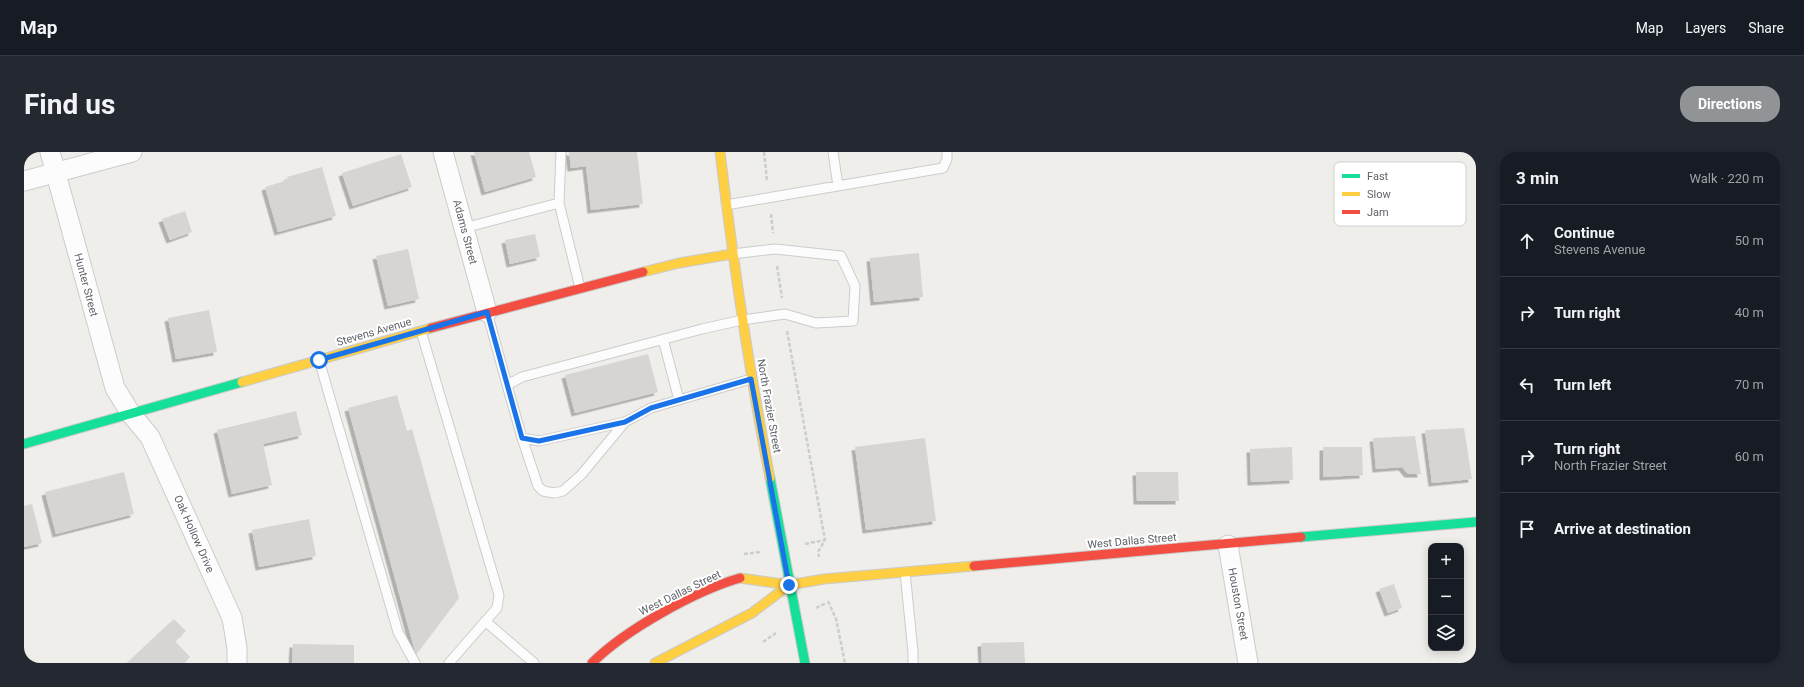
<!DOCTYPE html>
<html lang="en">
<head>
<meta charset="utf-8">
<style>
  :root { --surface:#171b24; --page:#242831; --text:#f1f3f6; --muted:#9ea1a6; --line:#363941; --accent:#919496 }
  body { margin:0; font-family:Roboto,sans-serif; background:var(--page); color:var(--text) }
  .controls { position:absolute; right:12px; bottom:12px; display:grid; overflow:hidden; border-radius:8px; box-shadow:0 2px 10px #0003 }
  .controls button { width:36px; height:36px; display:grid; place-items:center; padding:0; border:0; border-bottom:1px solid var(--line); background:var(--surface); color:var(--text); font:20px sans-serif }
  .stop { position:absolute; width:12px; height:12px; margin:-9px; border:3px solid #1a73e8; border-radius:50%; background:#fff }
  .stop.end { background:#1a73e8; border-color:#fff; box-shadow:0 1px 4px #0008 }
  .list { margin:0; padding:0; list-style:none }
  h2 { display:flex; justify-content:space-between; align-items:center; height:52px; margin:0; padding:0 16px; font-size:17px }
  h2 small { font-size:13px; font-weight:400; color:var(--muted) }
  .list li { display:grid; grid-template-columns:26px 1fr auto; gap:12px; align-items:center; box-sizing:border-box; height:72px; padding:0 16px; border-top:1px solid var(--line) }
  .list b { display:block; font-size:15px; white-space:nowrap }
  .list p { margin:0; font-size:13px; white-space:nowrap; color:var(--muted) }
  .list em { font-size:13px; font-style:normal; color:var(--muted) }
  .icon { flex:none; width:22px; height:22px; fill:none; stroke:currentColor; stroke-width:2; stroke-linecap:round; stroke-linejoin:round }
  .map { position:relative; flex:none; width:1452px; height:511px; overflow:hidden; border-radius:16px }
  header { display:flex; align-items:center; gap:24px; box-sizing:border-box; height:56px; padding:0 20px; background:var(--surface); border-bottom:1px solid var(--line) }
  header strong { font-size:19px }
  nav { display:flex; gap:22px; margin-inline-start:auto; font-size:14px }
  .intro { display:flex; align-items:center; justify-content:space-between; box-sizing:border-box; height:96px; padding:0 24px }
  h1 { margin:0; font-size:28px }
  .button { padding:10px 18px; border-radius:16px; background:var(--accent); color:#fff; font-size:14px; font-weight:700 }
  main { display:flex; gap:24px; padding:0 24px }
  aside { flex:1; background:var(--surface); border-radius:16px; box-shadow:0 2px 10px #0003 }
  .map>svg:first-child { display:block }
  .building { fill:#d6d5d3; filter:url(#shadow) }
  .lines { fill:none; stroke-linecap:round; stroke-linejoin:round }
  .lane-casing { stroke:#cbcccc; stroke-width:11 }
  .street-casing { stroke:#cbcccc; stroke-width:21 }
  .fast-casing { stroke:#cacacb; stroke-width:11 }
  .slow-casing { stroke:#cacacb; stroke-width:11 }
  .jam-casing { stroke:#cacacb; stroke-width:11 }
  .path { stroke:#cacfcc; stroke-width:2.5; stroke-dasharray:4 2; stroke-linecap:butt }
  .lane { stroke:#fdfcfc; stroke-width:9 }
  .street { stroke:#fdfcfc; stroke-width:19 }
  .fast { stroke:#16e098; stroke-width:9 }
  .slow { stroke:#ffcf43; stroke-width:9 }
  .jam { stroke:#f24e42; stroke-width:9 }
  .route { stroke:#1a73e8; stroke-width:5 }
  .labels { text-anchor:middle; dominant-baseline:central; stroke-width:4; stroke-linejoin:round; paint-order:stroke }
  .street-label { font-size:11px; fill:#5f6368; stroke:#fff }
  .key { fill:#fff; stroke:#cfd0d2; stroke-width:1 }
  .key-label { font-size:11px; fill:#5f6368 }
</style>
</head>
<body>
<header>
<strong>Map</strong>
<nav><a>Map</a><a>Layers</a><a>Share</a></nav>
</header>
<div class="intro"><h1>Find us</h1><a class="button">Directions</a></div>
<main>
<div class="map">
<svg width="1452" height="511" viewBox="0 0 1452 511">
  <defs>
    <filter id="shadow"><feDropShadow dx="-3.5" dy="3.5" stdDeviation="0" flood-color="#0004"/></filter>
  </defs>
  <rect width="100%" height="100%" fill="#efeeea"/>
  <path class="building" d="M450,0H505L512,25L461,40Z
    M545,0H613L619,52L567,58L562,14L547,16Z
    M377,2L388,35L329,54L318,21Z
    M298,15L312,64L254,80L241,35L264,28L263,25Z
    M161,59L168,80L146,88L138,67Z
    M511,82L516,105L486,112L481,88Z
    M384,97L395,147L364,154L352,104Z
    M895,101L899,145L850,150L846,106Z
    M185,158L193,200L152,207L144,166Z
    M624,202L634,240L551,261L541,223Z
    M373,243L383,279L388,277L435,446L392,503L324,256Z
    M272,259L278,283L239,292L248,333L208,342L193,278Z
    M1440,276L1448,327L1408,331L1401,278Z
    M1391,284L1397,322H1384L1378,315L1352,317L1349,286Z
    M901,286L912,369L842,378L831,295Z
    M1268,295L1269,328L1227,330L1226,297Z
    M1299,295H1338L1339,323L1299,325Z
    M100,320L110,362L32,382L21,340Z
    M1112,320H1154L1155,349H1113Z
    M8,352L18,391L0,395V354Z
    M285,367L292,404L235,415L228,378Z
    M1370,432L1378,456L1364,461L1355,437Z
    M150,467L162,479L151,489L166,505L160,511H103Z
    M1000,490L1001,511H958L957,491Z
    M269,492L330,493V511H268Z"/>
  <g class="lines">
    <defs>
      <path id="lane" d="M537,0L535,51L556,136
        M809,0L814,34
        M702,53L919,16L923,7V0
        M440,76L535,51
        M708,102L751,97L817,104L831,134L829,169L792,171L761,162L718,168L678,177L498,225L483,233L498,286L514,334L519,339L530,341L539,339L557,323L601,270L627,256L727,227
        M463,160L483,233
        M397,179L475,443L473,456L425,511
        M639,187L655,248
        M295,208L374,480L391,511
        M498,286L515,289L601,270
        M881,420L889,500V511
        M461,469L510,511"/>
      <path id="street" d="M26,0L91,236L107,262L126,285L208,466L213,496V511
        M419,0L463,160
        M0,29L108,0
        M1204,393L1224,511"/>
      <path id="fast" d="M0,292L218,230
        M746,326L781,511
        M1277,385L1452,370"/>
      <path id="slow" d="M696,0C709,109 725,218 746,326
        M619,120L655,111L708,102
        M218,230L407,176
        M716,426L765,433L800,427L950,414
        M631,511L728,461L765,433"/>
      <path id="jam" d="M407,176L619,120
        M950,414L1277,385
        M568,511C601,478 671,439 716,426"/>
    </defs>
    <use href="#lane" class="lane-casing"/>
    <use href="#street" class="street-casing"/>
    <use href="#fast" class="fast-casing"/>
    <use href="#slow" class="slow-casing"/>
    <use href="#jam" class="jam-casing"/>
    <path class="path" d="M740,0L743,29
      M747,62L749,81
      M753,114L758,146
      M763,179L801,388L794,400L795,405
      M781,392L801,388
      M720,402L737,400
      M804,449L812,467L821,511
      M792,456L802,451
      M739,490L752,481"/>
    <use href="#lane" class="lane"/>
    <use href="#street" class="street"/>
    <use href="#fast" class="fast"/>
    <use href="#slow" class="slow"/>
    <use href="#jam" class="jam"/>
  </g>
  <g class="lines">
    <path class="route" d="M295,208L463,160L498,286L515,289L601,270L627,256L727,227L765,433"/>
  </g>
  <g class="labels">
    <g class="street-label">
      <text transform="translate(441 80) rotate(75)">Adams Street</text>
      <text transform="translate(62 133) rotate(75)">Hunter Street</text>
      <text transform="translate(350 180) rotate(-16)">Stevens Avenue</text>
      <text transform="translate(745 254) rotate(80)">North Frazier Street</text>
      <text transform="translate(170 382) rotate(66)">Oak Hollow Drive</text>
      <text transform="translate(1108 389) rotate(-5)">West Dallas Street</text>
      <text transform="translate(656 441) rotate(-26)">West Dallas Street</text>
      <text transform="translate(1214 452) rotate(80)">Houston Street</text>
    </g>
  </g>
  <rect x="1310" y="10" width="132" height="64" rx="6" class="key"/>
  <rect x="1318" y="22" width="18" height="4" fill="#16e098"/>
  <rect x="1318" y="40" width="18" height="4" fill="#ffcf43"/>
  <rect x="1318" y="58" width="18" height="4" fill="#f24e42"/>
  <g class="key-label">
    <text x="1343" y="28">Fast</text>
    <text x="1343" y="46">Slow</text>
    <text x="1343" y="64">Jam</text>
  </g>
</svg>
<div class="controls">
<button>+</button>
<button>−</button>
<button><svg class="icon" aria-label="layers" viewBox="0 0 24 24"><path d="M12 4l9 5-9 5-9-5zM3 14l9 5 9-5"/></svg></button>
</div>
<div class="stop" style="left:295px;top:208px"></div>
<div class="stop end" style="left:765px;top:433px"></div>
</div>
<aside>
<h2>3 min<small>Walk · 220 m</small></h2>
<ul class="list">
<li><svg class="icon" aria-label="ahead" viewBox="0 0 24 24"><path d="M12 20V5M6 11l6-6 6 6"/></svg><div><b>Continue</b><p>Stevens Avenue</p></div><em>50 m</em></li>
<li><svg class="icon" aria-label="right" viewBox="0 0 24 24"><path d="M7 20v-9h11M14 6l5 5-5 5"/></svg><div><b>Turn right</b></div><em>40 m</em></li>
<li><svg class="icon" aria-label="left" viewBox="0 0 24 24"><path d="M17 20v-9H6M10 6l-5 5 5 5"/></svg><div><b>Turn left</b></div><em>70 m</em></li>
<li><svg class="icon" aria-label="right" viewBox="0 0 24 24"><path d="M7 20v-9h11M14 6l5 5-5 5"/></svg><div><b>Turn right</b><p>North Frazier Street</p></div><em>60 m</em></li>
<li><svg class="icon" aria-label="arrive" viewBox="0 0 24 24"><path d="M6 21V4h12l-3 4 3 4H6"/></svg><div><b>Arrive at destination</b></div></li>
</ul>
</aside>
</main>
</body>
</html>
